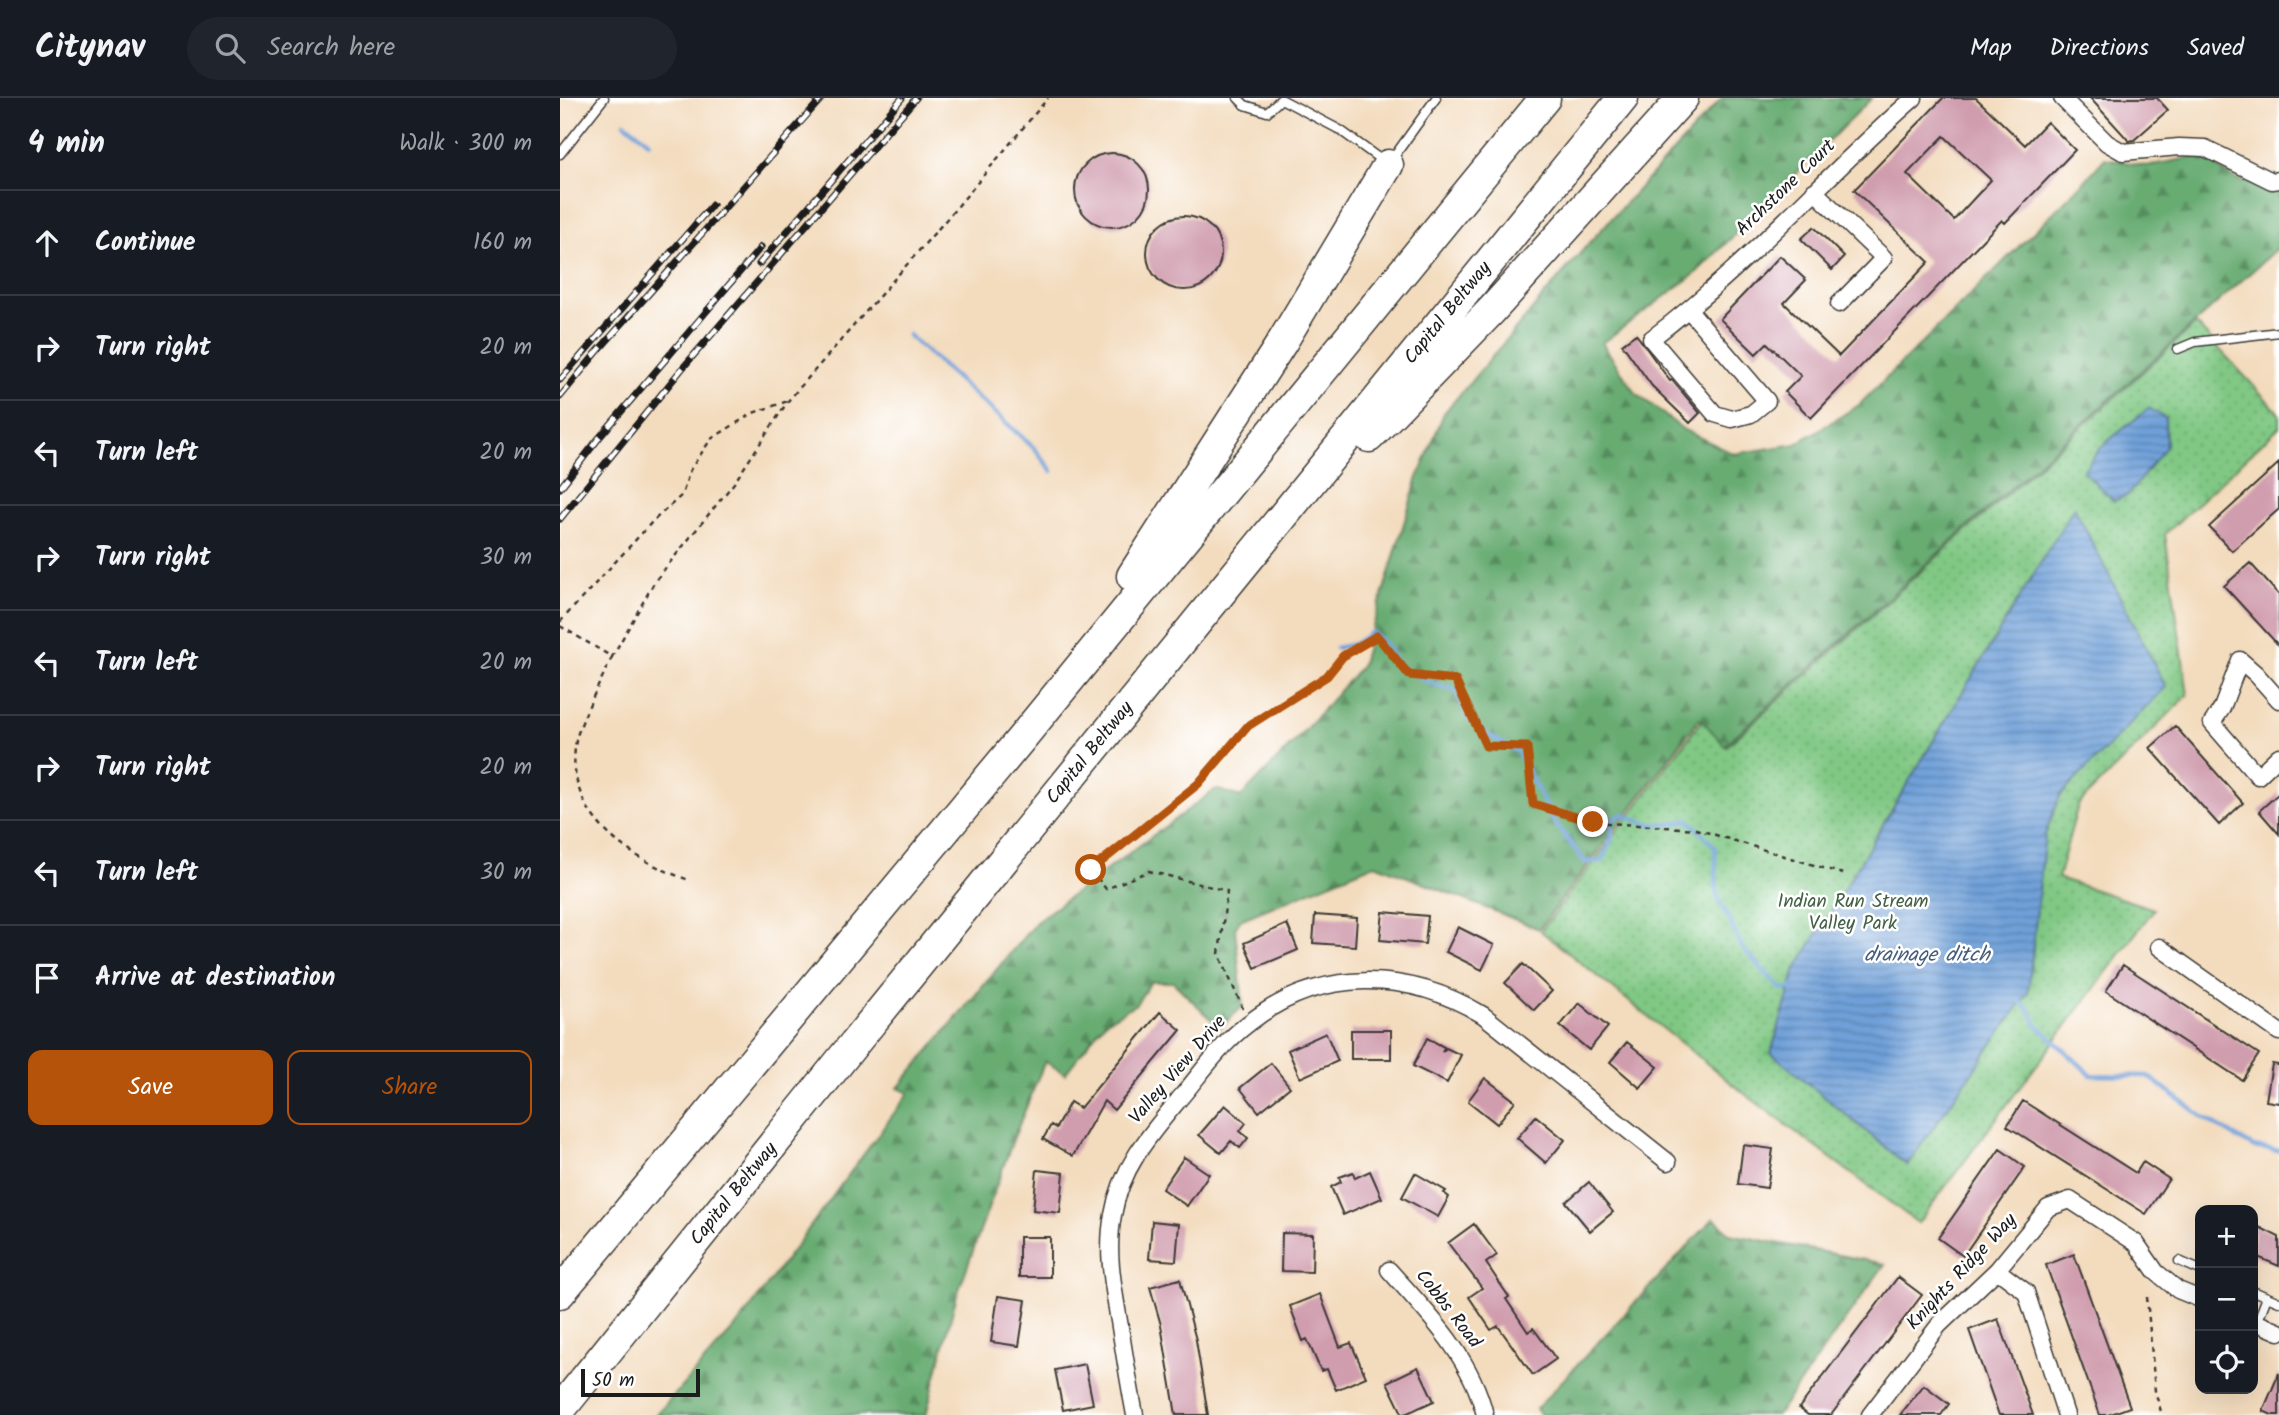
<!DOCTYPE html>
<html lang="en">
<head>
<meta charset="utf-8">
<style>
  :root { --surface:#171b24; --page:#20242c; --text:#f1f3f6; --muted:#9ea1a6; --line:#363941; --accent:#b45309 }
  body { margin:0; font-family:Kalam,sans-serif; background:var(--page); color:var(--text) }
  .controls { position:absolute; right:21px; bottom:21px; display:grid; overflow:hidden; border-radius:14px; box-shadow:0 7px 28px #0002 }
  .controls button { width:63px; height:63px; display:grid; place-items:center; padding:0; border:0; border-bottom:2px solid var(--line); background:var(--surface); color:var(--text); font:35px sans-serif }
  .scale { position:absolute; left:21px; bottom:18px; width:119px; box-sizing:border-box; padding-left:7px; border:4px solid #1c1c1c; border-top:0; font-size:19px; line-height:24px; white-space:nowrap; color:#1c1c1c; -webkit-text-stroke:5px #fff; paint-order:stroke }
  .stop { position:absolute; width:21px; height:21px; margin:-16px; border:5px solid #b45309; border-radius:50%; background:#fff }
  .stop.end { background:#b45309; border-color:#fff; box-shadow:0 2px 7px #0008 }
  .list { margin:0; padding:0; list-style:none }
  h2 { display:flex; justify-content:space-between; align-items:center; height:91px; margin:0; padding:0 28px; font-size:30px }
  h2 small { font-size:23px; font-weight:400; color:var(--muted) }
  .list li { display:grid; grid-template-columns:46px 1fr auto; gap:21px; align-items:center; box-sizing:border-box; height:105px; padding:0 28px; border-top:2px solid var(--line) }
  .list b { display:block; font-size:26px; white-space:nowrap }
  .list em { font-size:23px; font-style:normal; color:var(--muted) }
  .actions { display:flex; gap:14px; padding:21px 28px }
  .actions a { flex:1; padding:16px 0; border:2px solid var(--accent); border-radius:14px; text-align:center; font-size:24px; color:var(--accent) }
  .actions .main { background:var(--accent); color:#fff }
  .icon { flex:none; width:38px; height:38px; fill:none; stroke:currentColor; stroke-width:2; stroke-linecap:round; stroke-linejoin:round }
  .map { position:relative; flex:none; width:1719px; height:1317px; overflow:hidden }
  header { display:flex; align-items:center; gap:42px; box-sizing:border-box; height:98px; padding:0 35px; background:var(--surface); border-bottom:2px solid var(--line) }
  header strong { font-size:33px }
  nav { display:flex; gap:38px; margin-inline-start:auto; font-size:24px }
  .search { width:490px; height:63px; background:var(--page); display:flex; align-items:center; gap:18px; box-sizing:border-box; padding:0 24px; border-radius:38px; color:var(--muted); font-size:26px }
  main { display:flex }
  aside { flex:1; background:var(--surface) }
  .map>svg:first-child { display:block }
  .forest { fill:url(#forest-firs); stroke:#426447; stroke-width:2 }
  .park { fill:url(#park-dots); stroke:#4e7250; stroke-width:2 }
  .water { fill:url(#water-rules); stroke:#465e7a; stroke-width:2 }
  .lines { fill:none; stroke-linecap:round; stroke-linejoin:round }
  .stream { stroke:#6fa0d9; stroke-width:4.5 }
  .building { fill:#d09dae; fill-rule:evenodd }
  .lane-casing { stroke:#3c3934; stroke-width:11 }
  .street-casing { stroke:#3c3934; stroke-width:19 }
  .highway-casing { stroke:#3c3934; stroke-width:33 }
  .path { stroke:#3c3934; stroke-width:2.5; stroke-dasharray:5 5; stroke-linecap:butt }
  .lane { stroke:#fff; stroke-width:8 }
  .street { stroke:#fff; stroke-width:16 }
  .highway { stroke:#fff; stroke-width:30 }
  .rail-casing { stroke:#1c1c1c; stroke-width:7 }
  .rail { stroke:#fff; stroke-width:4.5; stroke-dasharray:13; stroke-linecap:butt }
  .route { stroke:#b45309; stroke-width:9 }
  .labels { text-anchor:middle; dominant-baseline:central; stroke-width:5; stroke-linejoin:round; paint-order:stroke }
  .street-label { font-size:19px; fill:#1c1c1c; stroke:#fff }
  .park-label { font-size:19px; fill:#446146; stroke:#fff }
  .water-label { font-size:21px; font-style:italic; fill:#465e7a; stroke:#fff }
</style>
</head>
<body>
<header>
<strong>Citynav</strong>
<div class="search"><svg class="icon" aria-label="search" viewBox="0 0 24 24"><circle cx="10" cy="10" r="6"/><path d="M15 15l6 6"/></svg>Search here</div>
<nav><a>Map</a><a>Directions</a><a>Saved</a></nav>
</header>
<main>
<aside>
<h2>4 min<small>Walk · 300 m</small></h2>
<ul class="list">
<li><svg class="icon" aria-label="ahead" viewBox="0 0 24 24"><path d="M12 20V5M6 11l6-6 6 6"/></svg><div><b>Continue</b></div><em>160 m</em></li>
<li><svg class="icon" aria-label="right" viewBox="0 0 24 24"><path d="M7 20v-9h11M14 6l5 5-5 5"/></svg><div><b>Turn right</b></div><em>20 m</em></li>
<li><svg class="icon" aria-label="left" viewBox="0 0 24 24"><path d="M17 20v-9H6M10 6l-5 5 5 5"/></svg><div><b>Turn left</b></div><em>20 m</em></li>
<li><svg class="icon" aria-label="right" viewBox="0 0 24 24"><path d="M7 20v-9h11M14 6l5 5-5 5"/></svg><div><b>Turn right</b></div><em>30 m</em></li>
<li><svg class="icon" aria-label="left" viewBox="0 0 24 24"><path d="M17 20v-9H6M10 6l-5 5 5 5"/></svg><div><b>Turn left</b></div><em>20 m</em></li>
<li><svg class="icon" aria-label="right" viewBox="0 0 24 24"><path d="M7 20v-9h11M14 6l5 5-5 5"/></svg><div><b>Turn right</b></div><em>20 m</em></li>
<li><svg class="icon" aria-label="left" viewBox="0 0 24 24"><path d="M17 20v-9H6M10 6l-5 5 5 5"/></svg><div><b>Turn left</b></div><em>30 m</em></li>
<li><svg class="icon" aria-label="arrive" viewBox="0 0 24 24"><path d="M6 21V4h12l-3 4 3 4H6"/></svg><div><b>Arrive at destination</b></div></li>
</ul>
<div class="actions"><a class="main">Save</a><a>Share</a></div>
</aside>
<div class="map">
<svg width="1719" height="1317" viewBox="0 0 1719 1317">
  <defs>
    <pattern id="forest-firs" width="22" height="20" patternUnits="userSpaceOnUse" patternTransform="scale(1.75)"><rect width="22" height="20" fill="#68ac72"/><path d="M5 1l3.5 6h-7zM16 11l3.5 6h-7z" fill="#558b5d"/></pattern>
    <pattern id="park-dots" width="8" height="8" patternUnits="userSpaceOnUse" patternTransform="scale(1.75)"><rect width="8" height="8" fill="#80c884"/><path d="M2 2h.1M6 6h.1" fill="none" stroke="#6eab71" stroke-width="1.8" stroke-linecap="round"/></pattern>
    <pattern id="water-rules" width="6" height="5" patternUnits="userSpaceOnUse" patternTransform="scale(1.75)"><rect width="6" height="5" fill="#6fa0d9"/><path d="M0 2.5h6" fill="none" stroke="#5a82af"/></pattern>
  </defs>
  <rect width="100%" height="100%" fill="#fff"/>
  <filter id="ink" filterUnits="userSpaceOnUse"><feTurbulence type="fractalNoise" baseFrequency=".0143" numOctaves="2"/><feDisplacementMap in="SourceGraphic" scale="14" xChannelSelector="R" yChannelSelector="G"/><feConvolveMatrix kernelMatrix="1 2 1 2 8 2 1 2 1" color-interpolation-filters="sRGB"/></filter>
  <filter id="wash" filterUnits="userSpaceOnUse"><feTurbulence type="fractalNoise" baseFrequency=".00686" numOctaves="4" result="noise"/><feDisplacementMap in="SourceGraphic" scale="28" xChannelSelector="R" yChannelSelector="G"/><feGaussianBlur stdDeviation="1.57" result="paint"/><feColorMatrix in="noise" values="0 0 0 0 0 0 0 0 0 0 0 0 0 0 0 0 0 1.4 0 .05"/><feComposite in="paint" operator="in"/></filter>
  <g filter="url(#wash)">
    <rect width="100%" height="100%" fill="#f3dbbd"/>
    <path class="forest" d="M1162,0H1312L1135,176L1042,245L1076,295L1124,332L1174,356L1236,346L1299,307L1521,87L1545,60L1586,68L1640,58L1678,82L1719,91V149L1164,648L1139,621L979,831L815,766L680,822L675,831L683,908L660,930L613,884H591L576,906L545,924L505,976L485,963L454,1039L396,1200L366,1317H96L179,1225L349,995L338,990L477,823L656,691L681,699L739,639L801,568L857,382L884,315L1028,146Z
      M1154,1120L1170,1136L1325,1166L1217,1317H981L976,1311Z"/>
    <path class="park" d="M1636,226L1719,315V329L1605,436L1628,597L1518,707L1498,780L1594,811L1358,1125L1185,996L981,833L1142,622L1166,649Z"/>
    <path class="water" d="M1589,310L1605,320L1606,349L1568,397L1554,403L1523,373L1542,348Z
      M1514,409L1606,589L1500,698L1485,737L1468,895L1347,1067L1211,955L1236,871Z"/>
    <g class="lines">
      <path class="stream" d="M65,25L89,44
        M348,237L474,350L492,373
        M776,550L794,546L812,534L825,546L840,569L870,585L896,592L909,622L930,638L958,654L994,724L1025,764L1042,763L1052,740L1051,722L1063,716C1088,729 1102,729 1129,722L1155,749L1157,797L1183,851L1221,891L1233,890
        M1457,901L1468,910L1478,928L1531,977L1588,978L1644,1020L1693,1049L1719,1053"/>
    </g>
    <g id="blocks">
      <path class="building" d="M1383,0H1416L1465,47L1487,24L1515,52L1445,125L1442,122L1251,320L1225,294L1241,278L1207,245L1196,256L1160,221L1220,158L1246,182L1224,205L1279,258L1369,164L1294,92ZM1384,38L1431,82L1394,122L1347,76Z
        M1530,0H1597L1608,12L1574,42L1569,43Z
        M515 92a37 37 0 1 1 74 0a37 37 0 1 1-74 0Z
        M587 155a37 37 0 1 1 74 0a37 37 0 1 1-74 0Z
        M1254,129L1284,159L1272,172L1241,141Z
        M1076,236L1110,283L1112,282L1140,315L1130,325L1092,288L1062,246Z
        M1719,365V411L1672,453L1649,429Z
        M1690,465L1719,497V548L1664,488Z
        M1615,628L1683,705L1659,727L1590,650Z
        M1719,695V736L1699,713Z
        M823,814L868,818L865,846L820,842Z
        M755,817L797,820L795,848L753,845Z
        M727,826L738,852L695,870L684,845Z
        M898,829L934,847L922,872L886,854Z
        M963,866L992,893L974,912L945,885Z
        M1563,867L1699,956L1682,982L1546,893Z
        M1019,905L1048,929L1029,952L1000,928Z
        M600,914L621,932L554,1012L544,1003L513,1058L483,1041L491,1027L496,1030L510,1004L520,1010Z
        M791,932H831V961H791Z
        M766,935L778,963L740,980L728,952Z
        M867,940L884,949L882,954L886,950L901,957L887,985L853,968Z
        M1067,944L1098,969L1080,990L1050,964Z
        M711,965L730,989L699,1014L680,990Z
        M1712,966L1719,967V1005L1706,1003Z
        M925,980L955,1003L937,1026L908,1003Z
        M1463,1003L1576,1075L1583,1064L1609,1081L1586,1116L1447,1028Z
        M665,1007L686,1025L680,1033L688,1040L680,1050L671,1043L661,1055L639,1037Z
        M976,1018L1005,1042L986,1065L957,1040Z
        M1183,1047L1213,1051L1207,1090L1178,1086Z
        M1440,1051L1465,1069L1403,1158L1378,1140Z
        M624,1059L649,1076L627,1108L602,1091Z
        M477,1072L504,1075L500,1115L473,1112Z
        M810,1073L822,1100L783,1117L771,1089L781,1084L779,1079L793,1074L795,1080Z
        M855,1075L886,1093L884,1095L889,1099L878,1119L842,1099Z
        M1029,1084L1053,1114L1030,1133L1006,1104Z
        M592,1123L619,1126L616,1163L589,1161Z
        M914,1126L937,1157L926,1165L949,1199L946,1201L968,1234L973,1230L996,1261L973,1277L938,1228L931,1232L909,1199L922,1190L888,1145Z
        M1693,1126L1719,1139V1168L1693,1157Z
        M722,1135L753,1136L752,1174L721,1173Z
        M459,1139H490V1179H459Z
        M1514,1156L1570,1309L1548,1317H1540L1486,1167Z
        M1338,1179L1362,1197L1271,1317H1248L1239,1310Z
        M620,1181L636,1242L648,1317H616L601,1227L590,1189Z
        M760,1196L780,1249L791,1245L806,1279L776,1292L767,1271L761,1273L747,1241L743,1243L730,1208Z
        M438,1198L466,1202L459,1248L431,1244Z
        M1438,1221L1473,1317H1439L1409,1232Z
        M525,1266L533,1306L503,1312L495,1272Z
        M858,1269L874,1303L843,1317L827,1284Z
        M1719,1275V1317H1712L1703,1313Z
        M1364,1287L1389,1306L1381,1317H1340Z"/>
    </g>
  </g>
  <g filter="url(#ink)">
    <use href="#blocks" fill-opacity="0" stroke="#3c3934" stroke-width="2"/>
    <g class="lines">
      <defs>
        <path id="lane" d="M678,0L685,7L707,14L721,1L780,32L828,67L876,0
          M0,56L44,0
          M1618,251L1635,244L1719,234
          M1619,1163L1640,1172
          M1693,1193L1719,1204
          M1697,1225L1707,1199"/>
        <path id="street" d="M1502,0L1547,45L1563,54L1619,49L1645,50L1712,83L1719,82
          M1254,93L1324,160L1279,206
          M1129,212L1207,303L1191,316L1172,321L1155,316L1091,241C1185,170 1265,78 1354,0
          M1719,602L1696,576L1680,562L1662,610L1652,625L1698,678L1719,658
          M1599,849L1719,934
          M829,1172C868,1216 911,1258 925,1317
          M1437,1172L1466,1194L1506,1317
          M1693,1223L1719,1234
          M575,1317C569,1286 564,1254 559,1223C553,1187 546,1153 553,1117C561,1069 590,1036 621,999C642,974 662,945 689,925C760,869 848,872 923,917L1108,1064
          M1310,1317L1379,1227L1437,1172L1488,1110L1510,1102L1576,1145L1596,1174L1618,1192L1640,1201"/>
        <path id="highway" d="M809,339L932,212L1123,0
          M572,478L721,246L828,67
          M0,1195L461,641L985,0
          M0,1312L293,947L1063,0"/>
      </defs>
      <use href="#lane" class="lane-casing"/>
      <use href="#street" class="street-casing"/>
      <use href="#highway" class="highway-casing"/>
      <path class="path" d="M0,524L93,423L122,397L130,372L151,341L193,315L228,303
        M0,528L52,559L95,483L174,385L228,303L398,108L488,0
        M52,559C40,585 26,611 17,638C0,715 68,761 129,782
        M683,911L659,856L667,793L589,773L546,791L531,772L638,686L688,628L767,578L783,558L817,538L849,577L895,582L926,648L967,649L973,706L1033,724L1136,731L1283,776
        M1587,1199L1595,1293L1602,1317"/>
      <use href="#lane" class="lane"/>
      <use href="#street" class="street"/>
      <use href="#highway" class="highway"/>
      <defs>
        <path id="rail" d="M199,166L342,0
          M0,282L152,107
          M0,299L38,253L262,0
          M0,390L39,340L201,149
          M0,421L121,272L356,0"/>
      </defs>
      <use href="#rail" class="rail-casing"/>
      <use href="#rail" class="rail"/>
    </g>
  </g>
  <g class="lines" filter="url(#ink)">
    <path class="route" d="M531,772L638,686L688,628L767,578L783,558L817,538L849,577L895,582L926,648L967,649L973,706L1033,724"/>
  </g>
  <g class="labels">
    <g class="street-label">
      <text transform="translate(1226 90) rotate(-44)">Archstone Court</text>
      <text transform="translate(888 215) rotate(-51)">Capital Beltway</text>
      <text transform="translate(530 655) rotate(-51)">Capital Beltway</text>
      <text transform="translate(618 972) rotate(-49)">Valley View Drive</text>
      <text transform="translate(174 1096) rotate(-51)">Capital Beltway</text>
      <text transform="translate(1402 1174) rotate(-47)">Knights Ridge Way</text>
      <text transform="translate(888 1211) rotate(52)">Cobbs Road</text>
    </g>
    <g class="park-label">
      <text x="1293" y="804">Indian Run Stream<tspan x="1293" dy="22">Valley Park</tspan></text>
    </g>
    <g class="water-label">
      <text x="1367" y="857">drainage ditch</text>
    </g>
  </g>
</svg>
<div class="controls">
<button>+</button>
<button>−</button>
<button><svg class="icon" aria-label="locate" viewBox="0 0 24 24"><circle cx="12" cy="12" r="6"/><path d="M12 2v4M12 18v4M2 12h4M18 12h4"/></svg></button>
</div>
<div class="scale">50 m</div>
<div class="stop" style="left:531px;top:772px"></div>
<div class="stop end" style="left:1033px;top:724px"></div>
</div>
</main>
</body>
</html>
